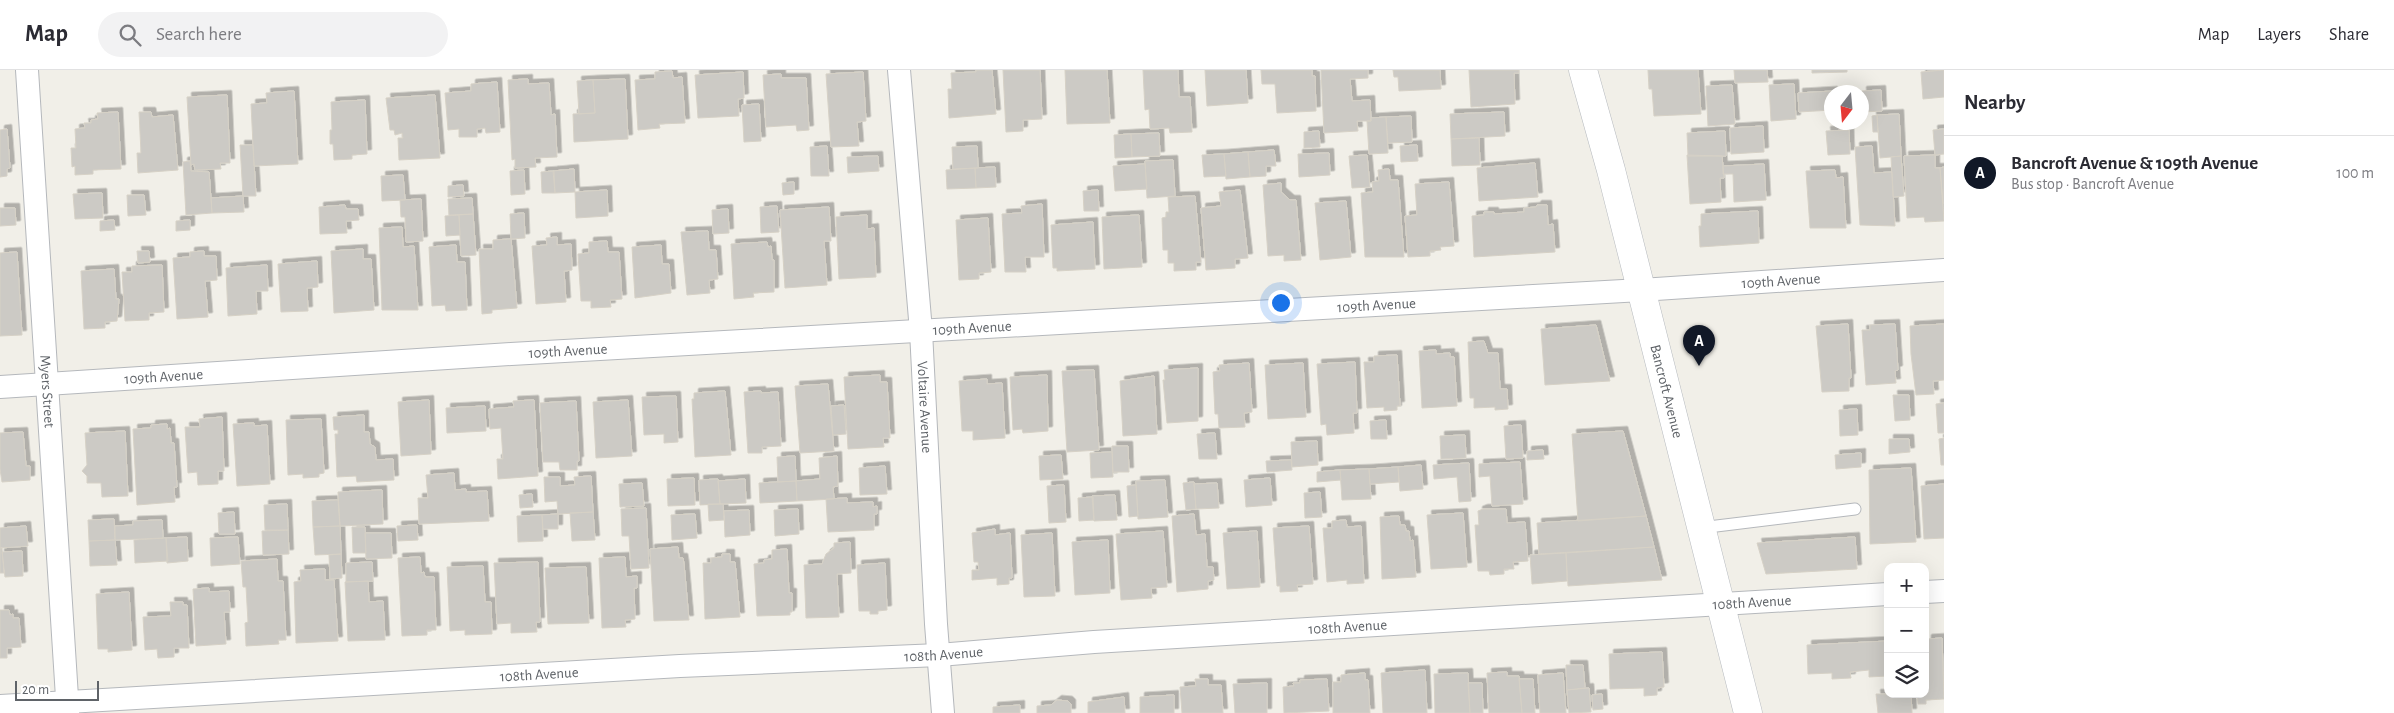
<!DOCTYPE html>
<html lang="en">
<head>
<meta charset="utf-8">
<style>
  :root { --surface:#fff; --page:#f2f2f3; --text:#2b2b33; --muted:#7c7c81; --line:#e1e1e2; --accent:#111827 }
  body { margin:0; font-family:"Alegreya Sans",sans-serif; background:var(--page); color:var(--text) }
  .controls { position:absolute; right:15px; bottom:15px; display:grid; overflow:hidden; border-radius:10px; box-shadow:0 5px 20px #0002 }
  .controls button { width:45px; height:45px; display:grid; place-items:center; padding:0; border:0; border-bottom:1px solid var(--line); background:var(--surface); color:var(--text); font:25px sans-serif }
  .compass { position:absolute; left:1824px; top:15px; width:45px; height:45px; border-radius:50%; background:var(--surface); box-shadow:0 5px 20px #0002; rotate:196deg }
  .scale { position:absolute; left:15px; bottom:12px; width:84px; box-sizing:border-box; padding-left:5px; border:2px solid #5f6368; border-top:0; font-size:14px; line-height:18px; white-space:nowrap; color:#5f6368; -webkit-text-stroke:4px #fff; paint-order:stroke }
  .you { position:absolute; left:1280px; top:232px; width:18px; height:18px; margin:-12px; border:4px solid #fff; border-radius:50%; background:#1a73e8; box-shadow:0 0 0 8px #1a73e833 }
  .badge { display:grid; place-items:center; width:32px; height:32px; border-radius:50%; background:var(--accent); color:#fff; font-size:16px; font-weight:700 }
  .pin { position:absolute; translate:-50% -41px; filter:drop-shadow(0 1px 2px #0008) }
  .pin::after { content:''; position:absolute; top:26px; width:18px; height:15px; background:inherit; clip-path:polygon(0 0,100% 0,50% 100%) }
  .list { margin:0; padding:0; list-style:none }
  h2 { display:flex; justify-content:space-between; align-items:center; height:65px; margin:0; padding:0 20px; font-size:21px }
  h2 small { font-size:16px; font-weight:400; color:var(--muted) }
  .list li { display:grid; grid-template-columns:32px 1fr auto; gap:15px; align-items:center; box-sizing:border-box; height:75px; padding:0 20px; border-top:1px solid var(--line) }
  .list b { display:block; font-size:19px; white-space:nowrap }
  .list p { margin:0; font-size:16px; white-space:nowrap; color:var(--muted) }
  .list em { font-size:16px; font-style:normal; color:var(--muted) }
  .icon { flex:none; width:28px; height:28px; fill:none; stroke:currentColor; stroke-width:2; stroke-linecap:round; stroke-linejoin:round }
  .map { position:relative; flex:none; width:1944px; height:643px; overflow:hidden }
  header { display:flex; align-items:center; gap:30px; box-sizing:border-box; height:70px; padding:0 25px; background:var(--surface); border-bottom:1px solid var(--line) }
  header strong { font-size:24px }
  nav { display:flex; gap:28px; margin-inline-start:auto; font-size:18px }
  .search { width:350px; height:45px; background:var(--page); display:flex; align-items:center; gap:12px; box-sizing:border-box; padding:0 18px; border-radius:28px; color:var(--muted); font-size:19px }
  main { display:flex }
  aside { flex:1; background:var(--surface) }
  .map>svg:first-child { display:block }
  .building { fill:#cccac5; stroke:#d6d1c6; filter:url(#shadow) }
  .lines { fill:none; stroke-linecap:round; stroke-linejoin:round }
  .service-casing { stroke:#b5b8bc; stroke-width:13 }
  .minor-casing { stroke:#b5b8bc; stroke-width:24 }
  .secondary-casing { stroke:#b6babf; stroke-width:29 }
  .service { stroke:#fff; stroke-width:11 }
  .minor { stroke:#fff; stroke-width:22 }
  .secondary { stroke:#fff; stroke-width:28 }
  .labels { text-anchor:middle; dominant-baseline:central; stroke-width:4; stroke-linejoin:round; paint-order:stroke }
  .street-label { font-size:15px; fill:#5f6368; stroke:#fff }
</style>
</head>
<body>
<header>
<strong>Map</strong>
<div class="search"><svg class="icon" aria-label="search" viewBox="0 0 24 24"><circle cx="10" cy="10" r="6"/><path d="M15 15l6 6"/></svg>Search here</div>
<nav><a>Map</a><a>Layers</a><a>Share</a></nav>
</header>
<main>
<div class="map">
<svg width="1944" height="643" viewBox="0 0 1944 643">
  <defs>
    <filter id="shadow"><feDropShadow dx="4.5" dy="-4.5" stdDeviation="0" flood-color="#0004"/></filter>
  </defs>
  <rect width="100%" height="100%" fill="#f1efe8"/>
  <path class="building" d="M976,0H992L996,44L949,48L948,19H952L951,3L976,2Z
    M1003,0H1040L1042,49L1023,50V61L1006,62Z
    M1065,0H1107L1110,53L1067,54Z
    M1143,0H1178L1179,27H1190L1192,62L1170,63L1169,58L1150,59L1149,39L1145,40Z
    M1205,0H1246L1248,33L1207,36Z
    M1261,0H1312V6H1315L1316,41L1277,43L1275,14H1262Z
    M1321,0H1368V8L1350,9L1352,31L1370,30L1371,51H1357L1358,61L1324,63Z
    M1393,0H1440L1441,19L1399,21L1398,7H1394Z
    M1469,0H1519V3H1514L1515,34L1471,37Z
    M1648,0H1698L1701,44L1654,46L1652,19H1649Z
    M1734,0H1767L1768,12L1735,13Z
    M1812,0H1847V2L1812,3Z
    M1944,0V27L1923,29L1921,2Z
    M672,1L673,8L682,7L685,53L659,54L660,58L638,60L635,10L655,9V2Z
    M743,2L744,28L738,29L739,46L698,48L695,5Z
    M863,2L866,51L857,52L859,76L831,77L826,4Z
    M781,4V8H806L809,60L797,61L796,55L766,57L763,5Z
    M528,9V14L549,13L551,45L555,44L557,87L535,88L536,97L515,98V89L512,90L508,10Z
    M625,9L628,69L574,72L573,44L595,43L593,10Z
    M593,10L595,43L579,44L577,11Z
    M497,12L500,62L486,63L485,58L477,59V67H459V59L448,60L445,23L471,21V14Z
    M1794,14L1796,49L1771,51L1769,15Z
    M1732,15L1735,54L1708,56L1706,16Z
    M1881,20L1882,41L1863,42L1862,21Z
    M294,21L298,94L254,96L251,34L267,33L266,23Z
    M1833,21L1832,22V40L1799,42L1798,23Z
    M227,25L230,93H220L221,99L195,100L194,94L191,95L187,27Z
    M435,25L440,88L399,90L398,68H403L402,63L395,65L394,60H390L386,28Z
    M365,30L367,84L352,85V89L334,90L333,74H330V60H332L331,32Z
    M759,34L761,71L744,72L742,35Z
    M118,42L121,99L93,100V104L75,105V96L72,97L71,78H76L75,59L85,58L84,53H91V50L98,49L97,43Z
    M139,42H151L152,47L173,45L178,100L138,103L137,83H141Z
    M1504,42L1505,66L1451,69L1450,44Z
    M1899,44L1901,86L1880,88L1877,45Z
    M1877,45L1878,62H1873L1872,46Z
    M1411,46L1412,72L1388,73L1386,47Z
    M1386,47L1388,83L1369,84L1367,51H1371V48Z
    M1763,56L1764,82L1731,84L1730,58Z
    M7,59L10,98L7,99V106L0,107V60Z
    M1944,59V84L1935,85L1933,60Z
    M1849,60L1850,84L1828,85L1826,61Z
    M1319,61L1320,77L1304,78V62Z
    M1725,61L1726,86H1688L1687,63Z
    M1159,63L1160,86L1132,87L1131,64Z
    M1131,64L1132,87L1115,88L1114,65Z
    M1479,68L1480,95L1452,96L1451,69Z
    M240,75H253L256,126H243Z
    M1417,75L1418,91L1401,92L1400,76Z
    M827,76L829,106H811L810,77Z
    M977,76L978,98L953,99L952,77Z
    M1872,76L1874,103L1892,102L1895,156L1860,155L1855,77Z
    M1274,80L1276,96H1266V106L1250,107L1248,82Z
    M1248,82L1250,107L1226,109L1224,84Z
    M1329,83L1330,105L1299,107L1298,84Z
    M1224,84L1226,106L1204,107L1202,85Z
    M1367,85L1370,117L1352,118L1349,86Z
    M1687,85L1722,86L1724,108H1720L1721,132L1690,134Z
    M1935,85V98H1940L1944,151L1925,152L1924,147L1907,148L1904,86Z
    M878,86L879,101L848,103L847,87Z
    M1901,86L1904,126L1893,127L1891,87Z
    M1173,90L1175,126L1147,128L1145,91Z
    M190,91L191,101L209,102L212,143L186,145L183,92Z
    M1535,93L1538,127L1479,131L1477,98Z
    M1145,94L1147,119L1115,121L1113,96Z
    M1764,94L1766,130L1734,132L1733,104H1723V96Z
    M995,97L996,117L976,118L975,98Z
    M1944,97V133H1943L1940,98Z
    M975,98L976,118L947,119L946,100Z
    M574,99L575,122L555,123L553,101Z
    M1389,99L1390,110H1398L1404,187H1365L1361,123L1373,122L1372,112L1379,111L1378,100Z
    M524,100L525,124L511,125L510,101Z
    M1835,100L1836,108L1843,107L1846,158H1810L1806,101Z
    M554,101L555,123H542L541,102Z
    M403,105L405,130L382,131L381,106Z
    M794,112V124L783,125L782,113Z
    M1449,112L1454,176L1440,177L1441,180L1430,181V186L1408,187L1405,146L1417,145L1415,114Z
    M1281,113V122L1290,130H1296L1301,190L1284,191V185L1268,186L1263,115Z
    M463,115L464,126L448,127V116Z
    M607,120L608,146L576,148L575,122Z
    M1098,120L1099,141H1084L1083,121Z
    M1240,120L1248,188L1235,189V198L1206,200L1201,138L1221,136L1219,122Z
    M102,123L103,148L75,149L73,124Z
    M127,125H144L146,145L128,146Z
    M243,126L244,142L212,143L211,128Z
    M1195,126L1201,192H1196V200L1174,201V193H1168V180H1163L1162,148L1166,147V142H1169L1168,127Z
    M472,128L473,144L449,145L448,129Z
    M421,129L423,171L406,172L405,147H401L400,130Z
    M1346,131L1351,187L1320,190L1315,133Z
    M1042,134L1044,187H1025L1026,202H1005L1002,144L1022,143L1021,136Z
    M345,135L346,139H358L359,150L346,151L347,163L320,164L319,137Z
    M1537,135H1547L1548,155L1553,154L1555,182L1474,187L1472,146L1484,145V142H1494V144L1524,142V138L1536,137Z
    M777,136L779,162L761,163L760,137Z
    M829,137L831,171H824L827,215L785,218L780,140Z
    M0,138H15L16,155L0,156Z
    M728,139L729,163L713,164L712,140Z
    M1758,141L1759,173L1700,177L1699,156H1701V144Z
    M524,143L525,168L511,169L510,144Z
    M473,144L476,185L461,186L459,145Z
    M459,145L460,165L446,166L445,146Z
    M867,145V159L874,158L876,207L839,209L836,147Z
    M1139,145L1142,197L1104,199L1102,147Z
    M988,148L991,202L979,203V209L959,210L956,150Z
    M114,150L115,160L100,161V151Z
    M190,150V160L176,161V151Z
    M1093,152L1095,199L1057,201V198H1053L1051,155Z
    M402,157L403,177L414,176L418,240H382L379,158Z
    M708,161L709,180H716L718,209L709,210L710,223L687,225L681,162Z
    M557,167V175L571,174L572,200L564,201L566,232L536,234L532,176L547,175L546,168Z
    M511,169L517,238L492,240V243L482,244L479,179H493V170Z
    M607,171L608,182H619L622,229L610,230L611,237L591,238V231H581L578,184L589,183V172Z
    M767,172L768,177L771,176L772,190H774V222L753,223L754,227L734,229L731,174Z
    M456,175L457,192H465L467,240L446,241L445,235L432,236L429,177Z
    M661,175L662,194H669L671,223L635,228L632,177Z
    M363,179V189H371L374,240L334,243L331,181Z
    M137,181H149L150,192L138,193Z
    M204,181V186H216L217,210L205,211L208,247L177,249L173,188L190,187V182Z
    M17,182L22,265L0,266V183Z
    M317,191L318,217L307,218L308,241L281,242L278,194Z
    M162,195L164,242L149,243V250L125,251L122,202H132V196Z
    M267,195L268,221H256L257,244L228,246L226,198Z
    M114,199L116,229H119L117,251L105,252V258L84,259L81,201Z
    M1848,254L1851,308H1849V321L1822,322L1816,256Z
    M1895,254L1898,300L1895,301L1896,313L1866,315L1862,260H1870V255Z
    M1944,254V310L1933,311L1934,324L1916,325L1911,284L1910,256Z
    M1596,255L1610,311L1545,315L1541,259Z
    M1484,271L1488,283H1498L1500,319H1507L1508,339L1495,340V337L1474,338V328H1470L1468,272Z
    M1436,280V284L1450,283V287H1454L1457,336L1422,338L1419,281Z
    M1397,285L1400,336H1397V340L1384,341V337L1367,338L1364,292H1374V286Z
    M1355,292L1357,343H1353L1354,363L1327,365L1326,354L1321,355L1317,294Z
    M1249,293L1252,342L1244,343L1245,357L1219,358L1218,344H1215L1213,302L1220,301L1219,295Z
    M1303,293L1306,347L1268,349L1265,295Z
    M1198,298V351L1167,353L1163,310H1165L1164,300Z
    M1094,300L1099,380L1067,382L1062,301Z
    M880,305V312H887L890,368H883L884,377L848,379L844,307Z
    M1047,305L1048,361L1023,363L1022,359L1013,360L1010,307Z
    M1154,306L1157,364L1123,366L1120,311Z
    M987,309V314L1002,313L1005,368L973,370V361H962L959,311Z
    M828,314L834,381L800,383L795,316Z
    M725,321L731,385L695,387L692,329H694V323Z
    M761,321V323L778,322L781,376L762,377V383H748L744,322Z
    M1893,325H1909L1910,350L1895,351Z
    M676,326L678,372L664,373V364L644,365L642,327Z
    M429,330L431,384L401,386L398,332Z
    M534,330L538,406L498,409L497,389H503L501,358L490,359L489,339L514,337L513,331Z
    M628,330L632,386L596,388L593,332Z
    M576,331L579,391H577V400H560L559,392H543L540,333Z
    M1944,333V363H1938L1936,334Z
    M844,335L846,364L833,365L831,336Z
    M485,336L486,361L447,363L446,338Z
    M1857,339L1858,365L1840,366L1839,340Z
    M364,345V362H369L370,374L375,377L376,390L393,389L394,410L357,412L356,406L337,407L335,364H338V360H334L333,347Z
    M222,347L224,401H218V414L198,415L197,402L188,403L185,357H200L199,349Z
    M321,349L324,403L319,404V407L303,408V404L288,405L286,350Z
    M1386,350L1387,369H1371L1370,351Z
    M254,353V356L267,355L270,414L237,416L233,354Z
    M167,354V359L170,358L171,373H174L177,417H174L175,432L137,435L133,359L151,358V355Z
    M1521,355L1523,388L1506,389L1504,356Z
    M125,361L128,426L102,427L101,413H87V406L82,401L87,395L85,363Z
    M1623,361L1646,446L1578,451L1572,364Z
    M23,362L26,396H30V410L2,412L0,399V363Z
    M1215,363L1217,389H1199L1197,364Z
    M1465,365L1466,388L1441,389L1440,366Z
    M1944,368V395H1941L1939,369Z
    M1889,369H1909L1910,382L1889,384Z
    M1317,371L1318,395L1292,397L1291,372Z
    M1112,376H1128L1129,402H1113Z
    M1543,380L1544,389L1527,390V381Z
    M1112,382L1113,407L1091,408L1090,383Z
    M1861,383V397L1836,399L1835,385Z
    M1061,385L1063,409L1040,410L1039,386Z
    M795,386L796,411L778,412L777,387Z
    M837,386L838,416L833,417L834,429L797,431L796,411L820,409L819,388Z
    M1291,390L1292,400L1267,402L1266,391Z
    M1520,392L1523,434L1492,436L1490,406L1479,407V394Z
    M1469,393L1471,431L1459,432L1457,407L1434,409L1433,395Z
    M1421,395L1423,419L1400,421L1398,397Z
    M885,396L887,424L860,425L859,398Z
    M1398,397L1399,412L1370,414L1369,399Z
    M1911,398L1916,472L1870,474L1869,400Z
    M1369,399L1371,429L1342,430L1340,400Z
    M1340,400L1341,410L1317,412V402Z
    M454,403L455,420L466,419V422L487,421L489,451L419,454L418,428H428L426,405Z
    M591,406L593,442L558,444L557,431L545,432L544,407H560V416L575,415L574,407Z
    M694,408L695,435L668,436L667,409Z
    M1270,408L1272,435L1246,437L1244,410Z
    M718,409L720,434L700,435L699,410Z
    M745,409L746,433L720,434L718,411Z
    M1165,410L1168,447L1138,449L1136,411Z
    M796,411L797,431L760,433L759,413Z
    M1194,412L1196,439L1186,440L1183,413Z
    M642,413L644,436L620,437L619,414Z
    M1217,413L1219,438L1196,439L1194,414Z
    M1944,414V468L1924,469L1921,416Z
    M1064,415L1066,452L1049,453L1047,416Z
    M1136,415L1138,446L1129,447L1127,416Z
    M382,420L383,454L340,456L338,422Z
    M1320,422L1322,447L1305,448L1304,423Z
    M532,424L533,437L520,438L519,425Z
    M1115,425L1117,450L1094,451L1092,426Z
    M1093,427L1094,450L1079,451L1078,428Z
    M847,428V433L873,432V437L877,436V444H874V460L828,462L826,429Z
    M338,430L340,456L313,457L312,431Z
    M287,434L288,460H265L264,435Z
    M708,434H723L724,450L709,451Z
    M646,438L649,498L631,499L629,466H622L621,439Z
    M798,439L799,464L775,466L774,440Z
    M1483,439H1506L1507,453L1525,452L1528,491L1513,492L1514,499H1504V504L1490,505L1489,501H1478L1475,455H1479L1478,441Z
    M749,440L750,465L725,467L724,441Z
    M234,442L235,464H219L218,443Z
    M593,442L595,470L572,471L570,443Z
    M1463,443L1467,497L1431,499L1427,445Z
    M558,444V459H543L542,445Z
    M695,444L697,468L672,470L671,445Z
    M1194,444L1196,465L1205,464L1207,497H1213L1214,510L1208,511V519L1177,522L1172,446Z
    M542,445L543,471L518,472L517,446Z
    M1399,446L1400,455H1405L1406,461H1409L1410,471L1413,470L1416,507L1382,509L1380,447Z
    M1646,446L1654,477L1539,484L1537,453Z
    M114,449L115,470L89,471L88,450Z
    M162,450L163,468L115,470V456L133,455V451Z
    M1346,450L1347,457L1361,456L1364,513L1347,514V510L1327,512L1323,458H1332V451Z
    M417,455L418,470L398,471L397,456Z
    M26,456L28,476L0,478V458Z
    M340,456L341,484L315,485L313,457Z
    M1309,456L1313,514L1297,515L1298,521L1280,522V516H1277L1273,458Z
    M352,457H365L366,483H353Z
    M995,459V465L1010,463L1012,508H1009V514L997,515V508L972,510V500H979L978,492H974L972,463Z
    M288,460L289,484L263,485L262,461Z
    M1163,461L1167,517L1151,518L1152,528L1121,530L1116,464Z
    M1257,461L1260,517L1227,519L1223,463Z
    M365,463H391L392,488L366,489Z
    M1052,463L1055,526L1024,527L1021,465Z
    M187,467L188,491L167,493L166,468Z
    M238,467L240,494L211,496L210,468Z
    M1855,467L1857,499L1766,504L1757,473Z
    M166,468L168,491L135,493L134,470Z
    M115,470L117,495L90,496L89,471Z
    M1108,470L1110,523L1075,525L1072,472Z
    M850,472L851,503L837,504L839,547L806,548L804,495L822,494L826,484L834,478V473Z
    M678,477L679,488H683L684,494L689,550L654,551L650,479Z
    M1654,477L1662,510L1568,516L1566,483Z
    M0,478H2L4,503H0Z
    M787,479L789,523H792V542H790V545L757,546L754,494L764,493V490L772,489V480Z
    M22,481L23,506L5,507L2,482Z
    M1566,483L1567,511L1532,514L1530,485Z
    M341,484L342,508L330,509L329,485Z
    M722,484H730V492H735L740,547L705,549L703,493H711V488L722,487Z
    M420,487L421,503L424,502L425,507H434L436,560H427V565L402,566L398,488Z
    M625,487L626,507L637,506V518H634L635,549L625,550L626,557L602,558L599,488Z
    M277,489L278,511H283L286,570H278L279,574L246,576L245,553L248,552L246,517H243L241,491Z
    M372,492L373,511L346,512V493Z
    M538,492L540,552H536L537,562L511,563V553L497,554L494,493Z
    M885,493L887,540L878,541V544H870V541H859L857,495Z
    M483,496L485,532H491L492,564L465,565V560L450,561L447,497Z
    M586,497L589,553L548,554L545,498Z
    M325,499V510H334L338,571L296,573L294,512L301,511L300,500Z
    M368,511L369,532L383,531L385,570L348,571L345,512Z
    M209,518V522L229,521L230,542H224L226,574L196,576L193,519Z
    M129,522L132,580L108,582V579H98L96,524Z
    M170,532H183V535H187L189,578H174V587L158,588L157,579L145,580L143,547L171,546Z
    M0,540H9L10,545L13,544V548H19L21,577L7,578V588H0Z
    M1942,568L1944,629L1926,630V634H1918L1917,624H1925L1927,569Z
    M1888,571L1887,606L1869,607V600L1850,602L1851,608L1832,609V603L1808,604L1807,575Z
    M1662,582L1664,617L1657,618V625L1644,626V618L1610,619L1609,584Z
    M1566,595H1583L1585,618L1567,620Z
    M1425,600L1427,643H1383L1381,603Z
    M1507,602V606H1519L1522,643H1489L1487,603Z
    M1365,603V610H1368L1370,643H1333V612H1341V605Z
    M1468,603L1470,643H1435L1434,604Z
    M1563,603L1566,643H1540L1538,605Z
    M1195,609H1208V615H1221L1223,643H1182L1180,617L1196,616Z
    M1327,609L1329,641L1284,643L1283,617L1294,616L1293,613H1300V610Z
    M1519,609H1533L1535,643H1522Z
    M1267,613V643H1235L1233,614Z
    M1468,613H1482L1483,643H1470Z
    M1589,618L1591,642L1569,643L1567,620Z
    M1602,624L1603,639L1593,640L1592,625Z
    M1876,624H1911L1912,643H1878Z
    M1174,625V643H1140V627Z
    M1124,627L1125,643H1088V632Z
    M1057,630L1068,631L1071,634V643H1037V636L1051,635Z
    M1020,635V643H993V637Z"/>
  <g class="lines">
    <defs>
      <path id="service" d="M1700,458L1855,439"/>
      <g id="minor">
        <path id="s1" d="M27,0L68,643"/>
        <path id="s2" d="M899,0L921,261L936,554L943,643"/>
        <path id="s3" d="M0,317L511,284L1641,220L1944,200"/>
        <path d="M1925,522L1944,521"/>
        <path id="s4" d="M0,636L680,596L939,585L1094,572L1888,524"/>
      </g>
      <g id="secondary">
        <path id="s5" d="M1583,0L1611,100L1748,643"/>
      </g>
    </defs>
    <use href="#service" class="service-casing"/>
    <use href="#minor" class="minor-casing"/>
    <use href="#secondary" class="secondary-casing"/>
    <use href="#service" class="service"/>
    <use href="#minor" class="minor"/>
    <use href="#secondary" class="secondary"/>
  </g>
  <g class="labels">
    <g class="street-label">
      <text stroke="none"><textPath href="#s3" startOffset="1784">109th Avenue</textPath></text>
      <text stroke="none"><textPath href="#s3" startOffset="1379">109th Avenue</textPath></text>
      <text stroke="none"><textPath href="#s3" startOffset="974">109th Avenue</textPath></text>
      <text stroke="none"><textPath href="#s3" startOffset="569">109th Avenue</textPath></text>
      <text stroke="none"><textPath href="#s3" startOffset="164">109th Avenue</textPath></text>
      <text stroke="none"><textPath href="#s1" startOffset="322">Myers Street</textPath></text>
      <text stroke="none"><textPath href="#s5" startOffset="332">Bancroft Avenue</textPath></text>
      <text stroke="none"><textPath href="#s2" startOffset="338">Voltaire Avenue</textPath></text>
      <text stroke="none"><textPath href="#s4" startOffset="1755">108th Avenue</textPath></text>
      <text stroke="none"><textPath href="#s4" startOffset="1350">108th Avenue</textPath></text>
      <text stroke="none"><textPath href="#s4" startOffset="945">108th Avenue</textPath></text>
      <text stroke="none"><textPath href="#s4" startOffset="540">108th Avenue</textPath></text>
    </g>
  </g>
</svg>
<div class="controls">
<button>+</button>
<button>−</button>
<button><svg class="icon" aria-label="layers" viewBox="0 0 24 24"><path d="M12 4l9 5-9 5-9-5zM3 14l9 5 9-5"/></svg></button>
</div>
<svg class="compass" viewBox="-18 -18 36 36"><path d="M0-13l5 13h-10z" fill="#e53935"/><path d="M0 13l5-13h-10z" fill="#7c7c81"/></svg>
<div class="scale">20 m</div>
<div class="you"></div>
<div class="pin badge" style="left:1699px;top:296px">A</div>
</div>
<aside>
<h2>Nearby<small></small></h2>
<ul class="list">
<li><span class="badge">A</span><div><b>Bancroft Avenue &amp; 109th Avenue</b><p>Bus stop · Bancroft Avenue</p></div><em>100 m</em></li>
</ul>
</aside>
</main>
</body>
</html>
